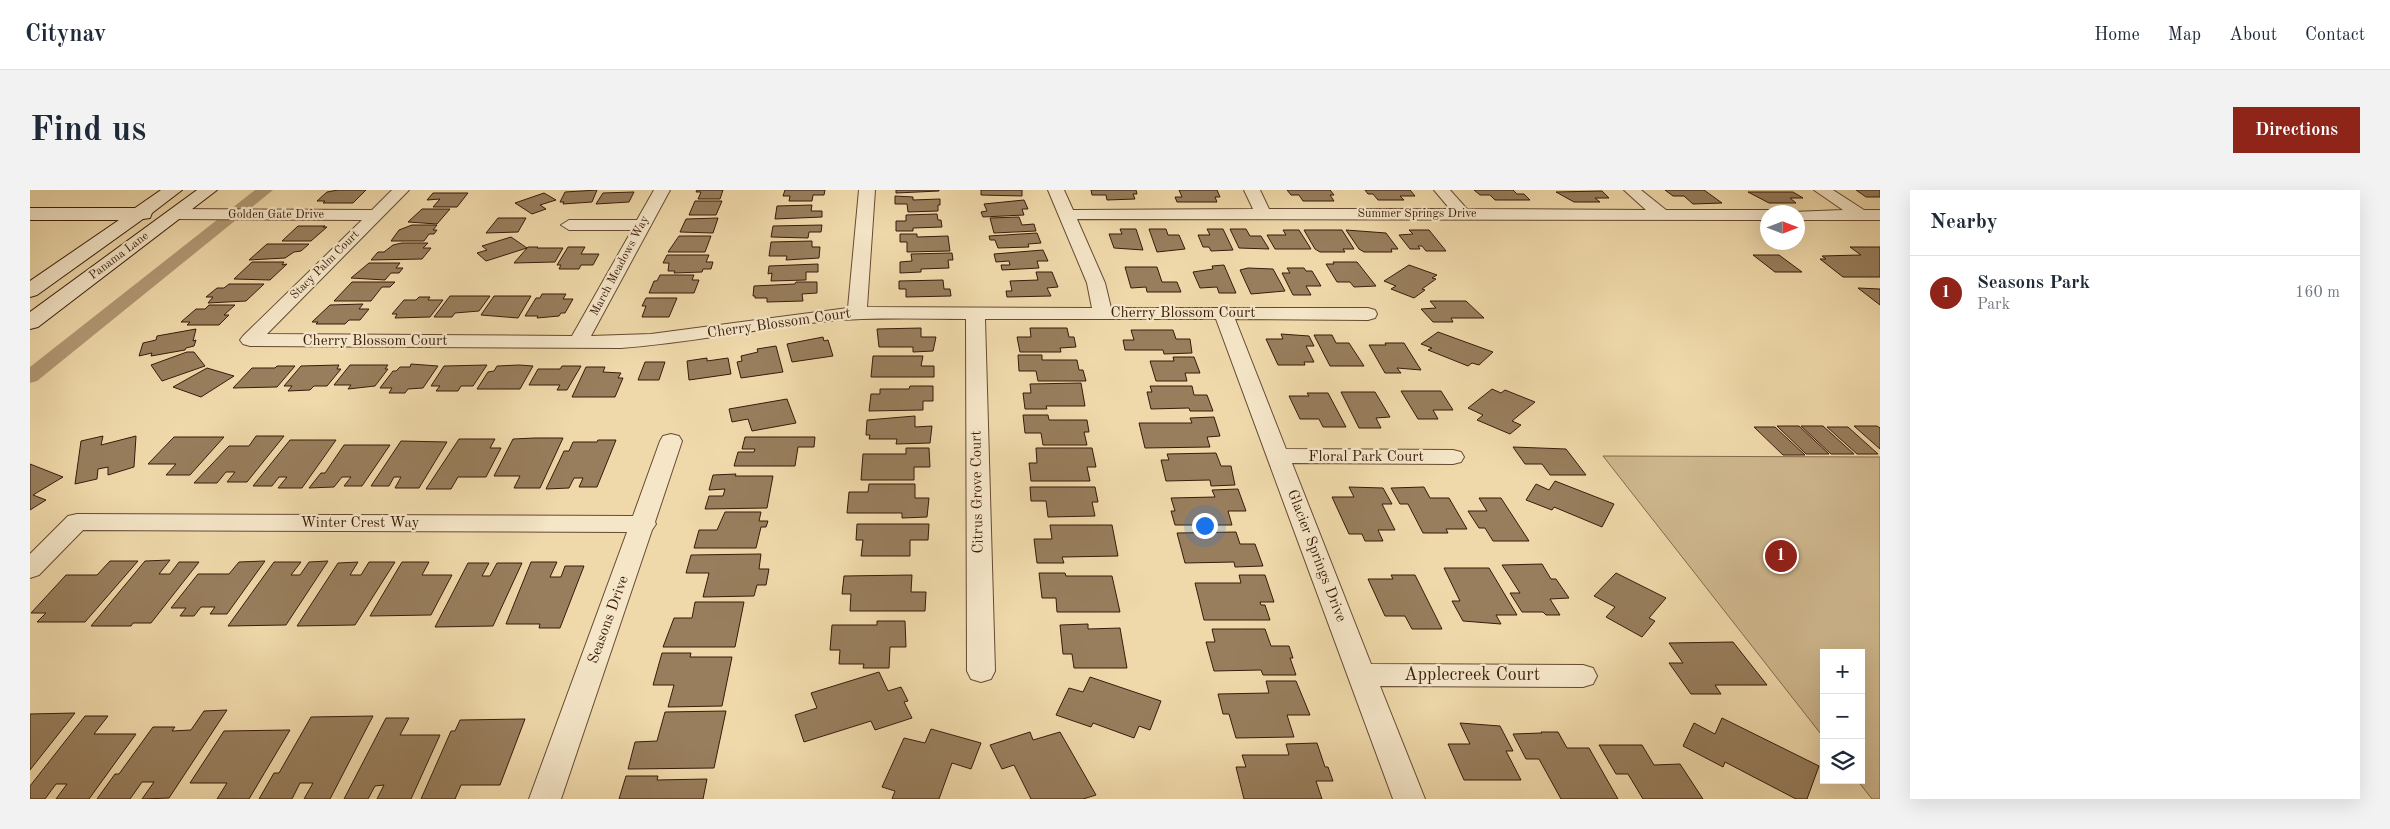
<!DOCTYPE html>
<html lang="en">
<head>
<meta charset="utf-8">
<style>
  :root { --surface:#fff; --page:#f2f2f3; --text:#1f2937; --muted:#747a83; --line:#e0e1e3; --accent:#8f2418 }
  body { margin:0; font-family:"Old Standard TT",serif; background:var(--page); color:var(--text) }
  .controls { position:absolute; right:15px; bottom:15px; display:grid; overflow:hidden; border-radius:0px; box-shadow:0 5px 20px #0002 }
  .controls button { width:45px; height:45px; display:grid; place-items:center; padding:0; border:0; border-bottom:1px solid var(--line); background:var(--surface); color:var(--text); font:25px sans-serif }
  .compass { position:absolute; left:1730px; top:15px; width:45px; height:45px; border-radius:50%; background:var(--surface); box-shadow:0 5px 20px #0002; rotate:90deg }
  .you { position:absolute; left:1174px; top:335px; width:18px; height:18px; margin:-12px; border:4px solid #fff; border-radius:50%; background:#1a73e8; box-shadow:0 0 0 8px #1a73e833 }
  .badge { display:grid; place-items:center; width:32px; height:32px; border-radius:50%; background:var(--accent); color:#fff; font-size:16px; font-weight:700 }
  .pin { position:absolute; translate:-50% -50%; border:2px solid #fff; box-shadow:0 1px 5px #0006 }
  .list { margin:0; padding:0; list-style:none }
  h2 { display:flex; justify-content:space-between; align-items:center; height:65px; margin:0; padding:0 20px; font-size:21px }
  h2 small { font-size:16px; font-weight:400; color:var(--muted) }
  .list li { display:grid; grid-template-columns:32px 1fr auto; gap:15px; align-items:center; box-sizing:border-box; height:75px; padding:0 20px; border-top:1px solid var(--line) }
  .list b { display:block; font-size:19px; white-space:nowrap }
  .list p { margin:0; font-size:16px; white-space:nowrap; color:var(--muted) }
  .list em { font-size:16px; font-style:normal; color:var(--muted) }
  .icon { flex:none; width:28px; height:28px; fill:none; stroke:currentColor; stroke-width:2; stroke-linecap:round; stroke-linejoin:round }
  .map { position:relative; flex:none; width:1850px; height:609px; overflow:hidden; border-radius:0px }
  header { display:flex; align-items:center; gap:30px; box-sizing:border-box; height:70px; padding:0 25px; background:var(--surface); border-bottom:1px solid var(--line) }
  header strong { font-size:24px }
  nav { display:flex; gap:28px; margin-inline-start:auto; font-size:18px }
  .intro { display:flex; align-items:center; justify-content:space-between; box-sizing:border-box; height:120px; padding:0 30px }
  h1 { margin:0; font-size:35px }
  .button { padding:12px 22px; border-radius:0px; background:var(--accent); color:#fff; font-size:18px; font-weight:700 }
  main { display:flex; gap:30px; padding:0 30px }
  aside { flex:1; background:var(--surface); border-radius:0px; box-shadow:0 5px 20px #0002 }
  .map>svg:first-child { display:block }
  .green { fill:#d0b98f; stroke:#846a4c }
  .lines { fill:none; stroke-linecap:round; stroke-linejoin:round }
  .canal { fill:#b19874; fill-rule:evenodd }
  .building { fill:#987e5d; stroke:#391b0a }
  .street-casing { stroke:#664a32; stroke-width:2 }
  .secondary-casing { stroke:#391b0a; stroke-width:2 }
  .street { fill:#f5e6c8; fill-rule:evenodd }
  .secondary { fill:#f5e6c8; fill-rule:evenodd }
  .labels { text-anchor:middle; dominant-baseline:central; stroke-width:4.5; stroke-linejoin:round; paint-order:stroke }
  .far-street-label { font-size:12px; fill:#391b0a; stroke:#f5e6c8 }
  .street-label { font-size:15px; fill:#391b0a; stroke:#f5e6c8 }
  .near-street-label { font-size:18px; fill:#391b0a; stroke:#f5e6c8 }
</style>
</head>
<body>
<header>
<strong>Citynav</strong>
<nav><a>Home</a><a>Map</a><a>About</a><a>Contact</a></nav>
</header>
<div class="intro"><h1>Find us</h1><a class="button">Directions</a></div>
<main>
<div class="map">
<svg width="1850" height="609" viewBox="0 0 1850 609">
  <rect width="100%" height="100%" fill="#efd9aa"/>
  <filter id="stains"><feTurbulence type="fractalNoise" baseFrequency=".004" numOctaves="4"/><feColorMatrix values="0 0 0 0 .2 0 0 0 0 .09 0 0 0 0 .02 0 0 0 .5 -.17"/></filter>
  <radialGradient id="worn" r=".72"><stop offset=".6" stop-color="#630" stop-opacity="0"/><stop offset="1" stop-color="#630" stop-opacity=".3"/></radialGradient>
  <path class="green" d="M1573,266L1850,267V609H1842L1827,590H1831V463H1794V548Z"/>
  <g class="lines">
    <path class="canal" d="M225,0H243L7,191L0,193V177Z"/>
  </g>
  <path class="building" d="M308,0H336L323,13H293L295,11H287L297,2Z
    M567,0L562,12L533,14L534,12H530L535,2Z
    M667,0H693L690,9H668L671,2H666Z
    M755,0H795L794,5H783L782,11H759L760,6H753Z
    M866,0H909V1L866,3Z
    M951,0H992V6L951,5Z
    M1061,0H1106L1107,4H1103L1105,9L1077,10L1076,5H1062Z
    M1149,0H1187L1190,7H1185L1187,12H1147L1145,7H1152Z
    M1257,0H1300L1304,5H1300L1304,11H1273L1269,5H1261Z
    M1335,0H1380L1385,6H1370L1374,10H1348L1343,4H1338Z
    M1444,0H1483L1487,4H1494L1500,10H1465L1460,5H1450Z
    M1635,0H1674L1692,13L1663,14L1654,6H1643Z
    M1826,0H1850V7H1836Z
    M1572,1L1579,8H1565L1570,12H1544L1526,2Z
    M604,2L599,12L566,14L573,3Z
    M1718,2H1763L1773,8H1760L1766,13H1739Z
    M403,3H438L427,17H403L410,9L397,10Z
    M514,3L526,10L510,15L516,19L502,24L485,13Z
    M865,6L883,7V10L910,9V15H908V21L878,22L877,14H865Z
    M994,10L998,19H992L994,25L953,27L951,22L957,21L954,14Z
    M665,11H692L686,25H659Z
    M782,15L781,21H792V27L745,29L747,16Z
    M392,19H420L407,34L378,32Z
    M907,24L908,30H911L912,37L883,38V41H866V31H876V25Z
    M989,27L992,35L1004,34L1006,41L964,43L960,28Z
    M468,28H496L488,42L456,43Z
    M688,28L683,43L650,42L656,29Z
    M382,35H407L403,40H407L404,44H399L394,51H361L369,40Z
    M792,35L791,42H779L778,48L741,47L743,36Z
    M268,36H295L293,37H297L281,51H252Z
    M1090,39H1106L1113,60L1084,58L1079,44H1092Z
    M1119,39H1136L1138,45H1149L1155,59L1127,62Z
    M1177,39H1193L1203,60L1181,61L1179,57H1173L1168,45H1180Z
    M1200,39H1216L1220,46H1231L1239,59L1209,58Z
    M1253,40H1269L1281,59H1245L1237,45H1256Z
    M1274,40H1312L1324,59H1313L1315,62H1290L1285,59Z
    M1316,40L1356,43L1368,59H1361L1362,62H1334L1329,59Z
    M1379,40H1399L1416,61H1396L1392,56H1388L1390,59H1380L1369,45L1383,44Z
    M1007,43L1011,53L998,54L999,57L968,58L965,50H960L959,46Z
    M870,44H887V47L918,46L920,61L877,62V52H870Z
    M649,46H681L675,62H638Z
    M481,47L497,58L456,71L447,63L457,60L452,56Z
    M782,51V57H790L789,68L756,70L757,66H739L741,52Z
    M372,53H398L393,58H401L392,69L341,70L348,62H354L363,55Z
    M237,54H279L271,61L264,62L255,68L219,70Z
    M498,57H508L507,58H533L525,72L484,73Z
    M538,57H555L551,64H569L563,75H551L549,79H529L531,75H527Z
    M1820,57H1850V87H1813L1790,69H1796L1792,66L1831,65Z
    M1013,60L1018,71H1007L1009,78L972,80L971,75H980L979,71L966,72L964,64Z
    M922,63L923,70H918L919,78L891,79V82L870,83V72L882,71L881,64Z
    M637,65H679L676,72H683L681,79H673L672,82L644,83L645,81H638L639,73H633Z
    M1723,65H1749L1772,82H1745Z
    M222,72H254L252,75L257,74L240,90L204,89Z
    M1303,72H1327L1346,96L1324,97L1320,92H1307L1296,74H1304Z
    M339,73H370L366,78H373L369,83H361L355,90L321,88Z
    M788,74V82H776V90L741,91L742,83L738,84L739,76Z
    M1194,75L1206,103H1189L1187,97L1170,98L1163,82L1183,79L1182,76Z
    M1379,75L1407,85L1402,88L1406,89L1392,99L1395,100L1384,108L1361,99L1366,96L1354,91Z
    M1095,77H1127L1132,92H1147L1151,102H1117L1116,97L1101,98Z
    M1218,78L1243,79L1255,101L1221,104L1210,80Z
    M1257,78H1274L1276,81H1282L1291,96H1276L1281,105H1263L1252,83H1260Z
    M1006,82H1022L1028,97L1017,98L1021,106L977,107L976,101H982L980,91L1008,90Z
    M630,85H664L662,90H669L664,103H619L624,91H627Z
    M913,90L914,99H920L921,106L876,107V99H869V91Z
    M322,92H365L360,97H352L341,111H304Z
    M766,92H787V103L772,104L773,111L737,112V108H725V106H723L724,96L765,94Z
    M199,94H234L216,111L178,113L183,107H176L187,98H194Z
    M1828,98L1850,99V115Z
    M512,104H536L533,109H543L535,123H531L529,126L507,128L508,126H495L506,108H510Z
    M420,106H460L449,121L425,123L422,127H404Z
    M464,106H501L488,128L451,125Z
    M389,107H400L398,110H413L400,127L365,128L367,124H362L374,110H386Z
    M616,108H647L639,127H612L616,116H612Z
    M1400,111H1436L1454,128H1421L1423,132H1403L1391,119L1406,118Z
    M333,114L329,119H339L330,130H319L315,134H286L288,132H282L300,115Z
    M179,115H205L194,125H199L189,135H157L160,132H151L166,119H175Z
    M891,138V147H906L903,161L883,162V157H849L847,139Z
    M1000,138H1037L1039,147H1044L1046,157L1030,158L1031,162H990L987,147H1001Z
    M166,139L163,151L166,150L164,156L156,158L155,160L121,166L122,163L109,166L113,153L126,150L127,146Z
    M1101,140H1143L1146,149H1160L1162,163L1134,164L1133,160H1095L1093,150H1104Z
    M1408,142L1463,162L1449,175L1442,173L1438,176L1398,160L1402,158L1391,154Z
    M1251,144L1279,146L1284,156H1276L1284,172H1274L1275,175H1248L1236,149H1253Z
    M1284,145H1302L1306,153H1319L1334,176H1300Z
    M793,147L794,151L798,150L803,166L762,172L757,154Z
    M1355,153H1374L1391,180L1367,178L1371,183H1355L1339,155H1356Z
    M746,156L753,182L711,188L707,172L712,171L711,166L728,162L727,159Z
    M157,162H164L175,176L132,191L121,175Z
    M988,165H1012V170H1047L1049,180H1053L1056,191H1008L1006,181H989Z
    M843,166H893L891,176H904V187H841Z
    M1143,167H1164L1170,183H1155L1157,191H1126L1120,171H1144Z
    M677,168V171L698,168L701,184L659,190L657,171Z
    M615,172H635L629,190H608Z
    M381,174L408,176L393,198L378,199L375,203H359L362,198H350L363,181H366L370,177H380Z
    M309,175L307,179H311L297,196H284L280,200L258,201L262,196H254L271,176Z
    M320,175H358L355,179H358L345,196L318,199L321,195H304Z
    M457,175L443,196H431L428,201H406L410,196H401L414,176Z
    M489,175L503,176L490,199H447L458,182L464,181L467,176Z
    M247,176H265L247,197L203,198L222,178H245Z
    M532,176H551L537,200H527L530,195H499L508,179H530Z
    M556,177H575L573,182L591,183L588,188H593L585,207H542Z
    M177,178L204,186L171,207L143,197Z
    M1051,193L1055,216H1016L1017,219H995L993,203H1001L1000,194Z
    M880,196H903V211H893V220L839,221L841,204H850V199H879Z
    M1120,196H1162L1164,205H1177L1183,221H1160L1159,218L1121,219L1117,202H1122Z
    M1462,199L1471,203L1475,200L1505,212L1482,231L1491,235L1480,244L1447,230L1453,225L1438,218Z
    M1371,201H1411L1423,220H1403L1408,229H1388Z
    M1311,202H1345L1360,227L1346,228L1351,238H1329Z
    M1277,203H1298L1316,237H1293L1289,229H1270L1259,206H1279Z
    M757,209L766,233L722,241L718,229L702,232L699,219Z
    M993,225H1018L1019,230H1057L1059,242H1054L1057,255H1013L1011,243H995Z
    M885,226V237L902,236L900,253L866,254L867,249H839L840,245H836L837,230Z
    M1184,227L1190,246L1177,247L1180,257L1115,258L1109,233H1162L1160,228Z
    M1747,236H1769L1799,264H1776Z
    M1771,236H1793L1824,264H1801Z
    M1824,236H1847L1850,238V259Z
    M1724,237H1745L1775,265H1753Z
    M1797,237H1818L1848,264H1827Z
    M73,246L71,255L106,246L104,277L78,285V277L68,279L67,289L45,294L51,251Z
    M226,246H254L217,292H197L205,282H196L187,293H164L199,256H219Z
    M144,247H194L160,285H136L146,274H118Z
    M715,247H785L784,257H768L765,276H704L708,262H724L725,259H712Z
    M505,248H533L510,298H484L490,286H464L483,249Z
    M429,249H465L460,258H471L456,287H428L421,299H396Z
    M260,250H306L272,298H248L257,287H249L242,296H223Z
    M568,250H586L567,297H549L553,288H544L539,298L516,299L534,261H539L543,252H567Z
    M371,251L417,252L389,298H365L371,287H364L359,296H341Z
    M314,255H360L332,296H314L321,287H312L304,297L279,298L291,283H295Z
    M1483,257L1536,259L1556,285H1520L1512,274H1495Z
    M876,258H899L900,277H884V290H831L833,264H876Z
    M1006,258H1062L1066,277H1057L1060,291H1001L999,273H1007Z
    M1186,263L1191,276H1201L1205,295L1181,296L1180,290L1136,291L1131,270H1139L1137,264Z
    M0,274L33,287L3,305L16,310L0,320Z
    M706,284L705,286H743L737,318L675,319L679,306H693L695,299L679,300L683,285Z
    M1525,291L1584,314L1572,337L1524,317L1522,320L1496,310L1506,294L1519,300Z
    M839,294H885V308H899L897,327L872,328V323H817L819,302H838Z
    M1000,297H1065L1068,312H1062L1065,326L1018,327L1016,311H1001Z
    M1319,297L1353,298L1362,314H1352L1365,340H1348L1353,351H1335L1332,344H1319L1302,307H1324Z
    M1394,297L1400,308H1419L1437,339H1416L1418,343H1393L1378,314H1370L1361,298Z
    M1208,299L1216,321H1198L1202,335H1145L1141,321H1145L1141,308L1185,307L1182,300Z
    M1449,308H1471L1499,351H1463L1455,338H1449L1438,321H1457Z
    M695,322H731L729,331H738L736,337H731L726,358H664L669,340H687Z
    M827,334H899L898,350H880V366H831L833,350H826Z
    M1020,335H1082L1088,366L1032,367L1034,373H1007L1004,349H1022Z
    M1206,342L1210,354H1225L1233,376L1205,377L1204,372L1155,373L1147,343Z
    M731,364L729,379H739L736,395H727L724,406L673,407L679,383H656L661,365Z
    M140,370L129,384H140L149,372H169L121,433H103L101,436H61L115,371Z
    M80,371H108L55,432H7L16,423H1L36,385H67Z
    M235,371L197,424H180L185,417H171L164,426H150L156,418H141L168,384H199L209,372Z
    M298,371L256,435L198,436L244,372H271L261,385H270L279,372Z
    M328,372L320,385H331L339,372H365L325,435L267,436L308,373Z
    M372,372H399L392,385H422L401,425L340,426Z
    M501,372H527L520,387H531L535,376H554L530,438H509L510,434H476Z
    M438,373H459L452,386H460L467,373H492L463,436L405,437Z
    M1512,374L1521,389H1526L1539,408L1520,409L1530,425H1516L1513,422H1492L1480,403H1490L1472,375Z
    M1414,378H1459L1487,425H1466L1471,434L1433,431L1422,411H1430Z
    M1009,383H1035L1036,386H1082L1090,422H1027L1026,408H1012Z
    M1586,383L1636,408L1619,428L1625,431L1612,447L1576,427L1585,417L1564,406Z
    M882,385L881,402H896L895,421H820L821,404H812L814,386Z
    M1209,385H1235L1244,412H1230L1231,415H1235L1240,430H1174L1165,393H1211Z
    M1361,385H1385L1412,439H1382L1375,426H1355L1338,389H1363Z
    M665,412H714L705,457H633L644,428H662Z
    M847,431H875L876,457H860L859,478H833L834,474H809L810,460H800L802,435H847Z
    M1058,434V439L1090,438L1097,478H1044L1042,464H1033L1030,435Z
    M1182,439H1235L1241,456H1259L1263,468H1260L1266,485H1233L1231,480L1184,481L1176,452H1185Z
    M1703,452L1737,495H1685L1691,504H1661L1639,473H1653L1639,453Z
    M632,463H661L660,467H702L692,516L638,517L644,495H623Z
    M849,482L858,501L871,497L878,511L874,512L882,528L845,540L841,531L774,552L765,525L787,518L781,503Z
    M1060,487L1131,511L1120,540L1109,536L1104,548L1063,533L1061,537L1026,525L1039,498L1053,502Z
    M1236,491H1266L1280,525H1257L1264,547L1206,548L1199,524H1193L1188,504L1239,503Z
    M197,520L139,608L112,609L124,592H112L100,609H67L85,584H89L123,537H145L142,541L161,540L174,521Z
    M696,521L684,578L598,579L605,552L627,551L635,522Z
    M45,523L0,580V524Z
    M55,526H78L64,544H106L59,609H26L37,594H26L15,609H0V596Z
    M343,526L300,609H274L283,593H270L262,609H229L244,583H249L281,527Z
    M356,528H379L370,545H410L381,609H347L354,595L345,596L338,609H314Z
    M1692,528L1789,576L1777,609H1766L1695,572L1693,577L1653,556L1664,533L1685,544Z
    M495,529L470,595H431L425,609H391L421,541H425L430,530Z
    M1430,533L1470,536L1483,561H1476L1491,590H1434L1418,554H1440Z
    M901,539L951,553L941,579L922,573L909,609H862L865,601L852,597L874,548L895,553Z
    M260,540L219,609H187L197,593H160L194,541Z
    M1000,542L1003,550L1030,542L1066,605L1053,609H1001L984,575L972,579L960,555Z
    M1511,542H1528L1537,558H1559L1588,609H1531L1509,569H1496L1483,544L1512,543Z
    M1287,553L1295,577H1298L1303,591H1286L1292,609H1214L1206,577H1216L1212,565H1259L1256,554Z
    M1569,555H1612L1624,575L1650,574L1673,609H1613L1598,584H1586Z
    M596,586H628L627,590L677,589L673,609H589Z"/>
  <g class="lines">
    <defs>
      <path id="street" d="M362,0H379L237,144L542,146L602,40H539L531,35L539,30H607L624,0H640L561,146L621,144L818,118L829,0H845L837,117L1062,118L1057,93L1018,0H1034L1043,20L1223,19L1214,0H1230L1239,19H1420L1404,0H1420L1437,19L1616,20L1594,0H1611L1636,20H1738L1744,22H1738V30L1047,29L1075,93L1081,118H1338L1345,120L1347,124L1345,128L1338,130L1205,129L1256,259L1423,260L1431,262L1434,267L1431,272L1423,274L1262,273L1341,474L1553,475L1563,478L1567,486L1563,494L1553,497L1350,496L1395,609H1363L1186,129H955L965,481L961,489L951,492L941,489L937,481L936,129C890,129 844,127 799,131C729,138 661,153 591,158L220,156L213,154L210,150L213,146L332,30L145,29L137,24L145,19L342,20Z
        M1784,0H1803L1834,20H1850V30H1768V22H1762L1813,20Z
        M641,244L649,246L652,251L625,332L626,334L622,340L531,609H499L597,342L53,340L9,385L0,388V364L38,326L47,324L603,326L630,251L633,246Z"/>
      <path id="secondary" d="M131,0H152L122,23L120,28L113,29L7,105L0,107V91L89,30H0V18H105Z
        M167,0H187L8,137L0,139V122Z"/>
    </defs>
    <use href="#street" class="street-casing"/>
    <use href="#secondary" class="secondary-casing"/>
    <use href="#street" class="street"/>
    <use href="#secondary" class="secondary"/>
  </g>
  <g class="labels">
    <g class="far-street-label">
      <text x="1387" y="24">Summer Springs Drive</text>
      <text x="246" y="25">Golden Gate Drive</text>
      <text transform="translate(89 66) rotate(-37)">Panama Lane</text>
      <text transform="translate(295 75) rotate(-45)">Stacy Palm Court</text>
      <text transform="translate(590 76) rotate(-62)">March Meadows Way</text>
    </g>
    <g class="street-label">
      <text x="1153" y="123">Cherry Blossom Court</text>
      <text transform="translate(749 134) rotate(-8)">Cherry Blossom Court</text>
      <text x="345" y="151">Cherry Blossom Court</text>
      <text x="1336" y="267">Floral Park Court</text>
      <text transform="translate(948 302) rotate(-91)">Citrus Grove Court</text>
      <text x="330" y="333">Winter Crest Way</text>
      <text transform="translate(1286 366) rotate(69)">Glacier Springs Drive</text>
      <text transform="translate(579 430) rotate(-70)">Seasons Drive</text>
    </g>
    <g class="near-street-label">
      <text x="1442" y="485">Applecreek Court</text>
    </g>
  </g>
  <rect width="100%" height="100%" filter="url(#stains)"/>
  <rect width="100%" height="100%" fill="url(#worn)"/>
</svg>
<div class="controls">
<button>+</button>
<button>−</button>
<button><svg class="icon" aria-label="layers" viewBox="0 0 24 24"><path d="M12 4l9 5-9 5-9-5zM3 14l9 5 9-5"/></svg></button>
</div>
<svg class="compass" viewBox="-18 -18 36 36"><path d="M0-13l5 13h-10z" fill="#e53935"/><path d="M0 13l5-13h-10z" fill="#747a83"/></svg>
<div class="you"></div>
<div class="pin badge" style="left:1751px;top:366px">1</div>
</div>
<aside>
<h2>Nearby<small></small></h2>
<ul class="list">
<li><span class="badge">1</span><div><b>Seasons Park</b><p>Park</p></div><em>160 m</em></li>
</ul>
</aside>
</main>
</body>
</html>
